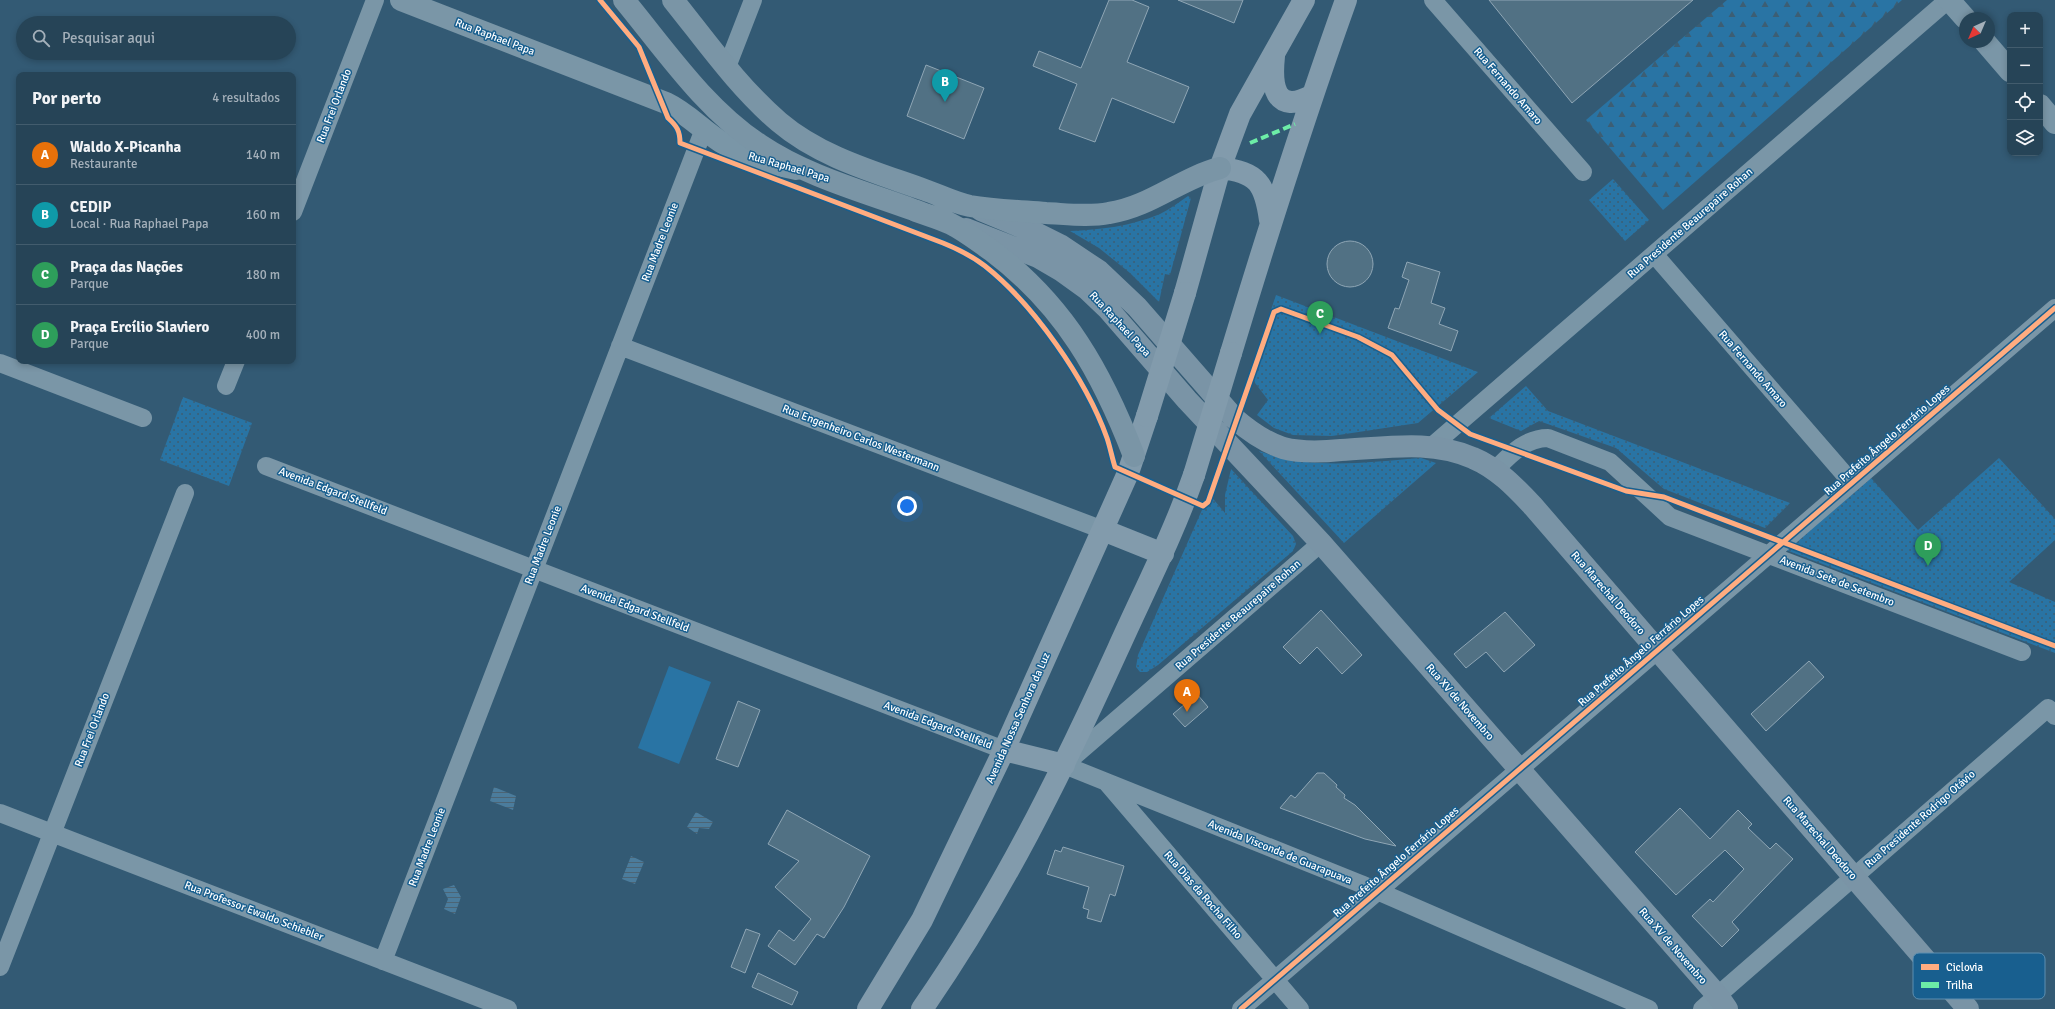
<!DOCTYPE html>
<html lang="pt">
<head>
<meta charset="utf-8">
<style>
  :root { --surface:#264457; --page:#2e4b5d; --text:#f1f3f6; --muted:#a4b0ba; --line:#425c6d; --accent:#b8c5ce }
  body { margin:0; font-family:Signika,sans-serif; background:var(--page); color:var(--text) }
  .controls { position:absolute; right:12px; top:12px; display:grid; overflow:hidden; border-radius:8px; box-shadow:0 2px 6px #0003 }
  .controls button { width:36px; height:36px; display:grid; place-items:center; padding:0; border:0; border-bottom:1px solid var(--line); background:var(--surface); color:var(--text); font:20px sans-serif }
  .compass { position:absolute; left:1959px; top:12px; width:36px; height:36px; border-radius:50%; background:var(--surface); box-shadow:0 2px 6px #0003; rotate:224deg }
  .you { position:absolute; left:907px; top:506px; width:14px; height:14px; margin:-10px; border:3px solid #fff; border-radius:50%; background:#1a73e8; box-shadow:0 0 0 6px #1a73e833 }
  .badge { display:grid; place-items:center; width:26px; height:26px; border-radius:50%; background:var(--accent); color:#fff; font-size:13px; font-weight:700 }
  .pin { position:absolute; translate:-50% -33px; filter:drop-shadow(0 1px 2px #0008) }
  .pin::after { content:''; position:absolute; top:21px; width:14px; height:12px; background:inherit; clip-path:polygon(0 0,100% 0,50% 100%) }
  .list { margin:0; padding:0; list-style:none }
  h2 { display:flex; justify-content:space-between; align-items:center; height:52px; margin:0; padding:0 16px; font-size:17px }
  h2 small { font-size:13px; font-weight:400; color:var(--muted) }
  .list li { display:grid; grid-template-columns:26px 1fr auto; gap:12px; align-items:center; box-sizing:border-box; height:60px; padding:0 16px; border-top:1px solid var(--line) }
  .list b { display:block; font-size:15px; white-space:nowrap }
  .list p { margin:0; font-size:13px; white-space:nowrap; color:var(--muted) }
  .list em { font-size:13px; font-style:normal; color:var(--muted) }
  .icon { flex:none; width:22px; height:22px; fill:none; stroke:currentColor; stroke-width:2; stroke-linecap:round; stroke-linejoin:round }
  .map { position:relative; flex:none; width:2055px; height:1009px; overflow:hidden }
  .search { position:absolute; background:var(--surface); box-shadow:0 2px 6px #0003; left:16px; top:16px; width:280px; height:44px; display:flex; align-items:center; gap:10px; box-sizing:border-box; padding:0 14px; border-radius:22px; color:var(--muted); font-size:15px }
  .panel { position:absolute; background:var(--surface); box-shadow:0 2px 6px #0003; left:16px; top:72px; width:280px; height:292px; border-radius:8px }
  .map>svg:first-child { display:block }
  .forest { fill:url(#forest-firs) }
  .park { fill:url(#park-dots) }
  .pitch { fill:#2974a4 }
  .water { fill:url(#water-rules) }
  .building { fill:#517184; stroke:#8fa6b5 }
  .lines { fill:none; stroke-linecap:round; stroke-linejoin:round }
  .minor { stroke:#7a96a7; stroke-width:18 }
  .tertiary { stroke:#7a96a7; stroke-width:22 }
  .secondary { stroke:#829bac; stroke-width:22 }
  .primary { stroke:#7a94a6; stroke-width:22 }
  .trunk { stroke:#7a95a6; stroke-width:22 }
  .secondary-bridge { stroke:#829bac; stroke-width:22 }
  .quiet { stroke:#6deda7; stroke-width:4; stroke-dasharray:8 4; stroke-linecap:butt }
  .cycleway-casing { stroke:#185f8f; stroke-width:8 }
  .cycleway { stroke:#ffac80; stroke-width:5 }
  .labels { text-anchor:middle; dominant-baseline:central; stroke-width:3; stroke-linejoin:round; paint-order:stroke }
  .street-label { font-size:11px; fill:#fff; stroke:#185f8f }
  .key { fill:#185f8f; stroke:#5d8fb1; stroke-width:1 }
  .key-label { font-size:11px; fill:#fff }
</style>
</head>
<body>
<div class="map">
<svg width="2055" height="1009" viewBox="0 0 2055 1009">
  <defs>
    <pattern id="forest-firs" width="22" height="20" patternUnits="userSpaceOnUse"><rect width="22" height="20" fill="#2974a4"/><path d="M5 1l3.5 6h-7zM16 11l3.5 6h-7z" fill="#3c5e74"/></pattern>
    <pattern id="park-dots" width="8" height="8" patternUnits="userSpaceOnUse"><rect width="8" height="8" fill="#2974a4"/><path d="M2 2h.1M6 6h.1" fill="none" stroke="#3c5e74" stroke-width="1.8" stroke-linecap="round"/></pattern>
    <pattern id="water-rules" width="6" height="5" patternUnits="userSpaceOnUse"><rect width="6" height="5" fill="#4b7c9c"/><path d="M0 2.5h6" fill="none" stroke="#4c6474"/></pattern>
  </defs>
  <rect width="100%" height="100%" fill="#335a74"/>
  <path class="forest" d="M1727,0H1902L1663,210L1586,120Z"/>
  <path class="park" d="M1613,179L1649,220L1625,241L1589,200Z
    M1188,196L1191,198L1170,275L1165,274L1159,302L1130,273L1099,248L1070,231C1100,230 1131,226 1160,214C1170,209 1179,202 1188,196Z
    M1276,295L1478,372L1418,423L1332,436L1293,435L1274,428L1257,415L1268,400L1249,375Z
    M1526,386L1548,411L1790,503L1765,528L1664,489L1616,448L1539,421L1521,431L1489,418Z
    M183,397L252,423L229,486L160,460Z
    M1259,451C1311,471 1367,462 1421,458L1436,463L1344,543Z
    M1999,458L2055,519V540L2009,582L2055,602V653L1786,550L1871,478L1918,530Z
    M1231,469L1293,536L1296,544L1293,551L1158,665L1147,672H1140L1136,667L1138,655L1209,494L1225,513V495Z"/>
  <path class="pitch" d="M669,666L711,682L679,764L638,748Z"/>
  <path class="water" d="M494,787L516,796L513,810L490,801Z
    M696,812L713,822L709,829L699,828L697,834L687,827Z
    M631,856L644,862L635,884L622,879Z
    M454,885L461,897L455,914L444,909L448,899L443,889Z"/>
  <path class="building" d="M1109,0H1132L1149,7L1127,62L1189,87L1174,123L1112,98L1095,142L1059,129L1077,84L1033,66L1039,51L1081,68Z
    M1178,0H1243L1234,23Z
    M1489,0H1693L1572,103Z
    M926,65L984,88L964,139L907,116Z
    M1327 264a23 23 0 1 1 46 0a23 23 0 1 1-46 0Z
    M1407,262L1440,272L1431,303L1445,308L1439,324L1458,331L1451,351L1388,328L1395,308L1399,309L1409,280L1402,277Z
    M1321,610L1362,655L1342,674L1317,647L1300,664L1283,647Z
    M1505,612L1535,645L1504,672L1486,652L1466,668L1454,654Z
    M1809,661L1824,677L1766,731L1751,714Z
    M1197,694L1208,707L1185,727L1173,714Z
    M738,701L760,710L738,767L716,759Z
    M1317,773H1324L1337,785L1336,787L1345,795L1344,798L1355,805L1396,846L1365,839L1280,808L1291,795L1295,798Z
    M1680,808L1710,839L1738,810L1752,824L1748,828L1770,849L1776,843L1793,859L1732,922L1739,930L1722,947L1692,916L1710,899L1713,902L1744,869L1725,850L1676,895L1635,852Z
    M787,810L870,856L844,907L824,938L817,934L795,965L768,946L779,930L794,941L811,919L775,887L799,861L768,844Z
    M1063,847L1124,866L1115,896L1110,894L1101,922L1087,918L1089,910L1083,908L1089,887L1047,874L1055,850L1061,852Z
    M746,929L760,934L745,973L731,967Z
    M758,973L798,992L792,1005L752,987Z"/>
  <g class="lines">
    <path class="minor" d="M1433,0L1583,172
      M727,67L753,0
      M293,212L375,0
      M1654,254L1852,483
      M620,346L1103,530
      M0,363L143,418
      M226,386L236,361
      M1432,446L1948,0
      M266,466L1004,750
      M1495,470C1510,455 1525,438 1548,438L1610,462L1670,517L2022,652
      M1321,543L1064,765L1361,884L1649,1009
      M1107,783L1300,1009
      M0,813L508,1009
      M383,961L704,129
      M0,967L185,493
      M1241,1009L2055,308
      M1702,1009L2048,708L2055,716"/>
    <path class="tertiary" d="M401,0L666,103C687,113 702,130 721,142C744,157 770,164 796,169
      M1949,0L1965,18
      M1985,42L2010,71
      M2040,105L2055,123"/>
    <path class="secondary" d="M1274,56C1271,85 1274,115 1311,96
      M1220,168C1258,172 1265,184 1270,220
      M1185,293L1220,168L1240,114L1304,0
      M1231,353C1267,234 1304,117 1346,0
      M1103,530L1163,554
      M1004,750L1064,765
      M868,1009L922,920L1004,750L1128,473L1147,416
      M922,1009C1001,896 1061,774 1118,649C1144,591 1173,535 1194,475"/>
    <path class="primary" d="M981,210L1038,234L1060,245L1099,271L1137,307L1234,418C1249,431 1264,442 1283,448C1302,453 1322,452 1341,450C1385,448 1431,439 1473,458C1497,468 1515,487 1532,505L1968,1009
      M966,229L1038,257L1062,271L1087,289L1108,309L1187,400L1321,543L1718,996L1727,1009"/>
    <path class="trunk" d="M624,0C666,51 705,109 760,145C806,176 862,191 914,210C926,215 939,218 951,224C965,231 979,242 992,251C1065,306 1102,373 1134,456
      M673,0C706,41 738,87 779,122C820,157 875,172 925,190C939,195 955,203 970,206C995,210 1021,211 1046,213C1067,214 1089,217 1109,213C1150,207 1181,178 1220,168"/>
    <path class="secondary-bridge" d="M1147,416L1185,293
      M1194,475L1231,353"/>
    <path class="quiet" d="M1250,143L1295,124"/>
    <defs>
      <path id="cycleway" d="M600,0L639,47L668,118C677,126 680,131 680,143L943,243C958,249 972,256 985,266C1033,304 1086,379 1107,438C1110,447 1112,457 1115,467L1203,506L1208,502L1274,312L1281,309L1358,337L1392,355L1438,410L1470,434L1626,491L1664,497L2055,646
        M1241,1009L2055,308"/>
    </defs>
    <use href="#cycleway" class="cycleway-casing"/>
    <use href="#cycleway" class="cycleway"/>
  </g>
  <g class="labels">
    <g class="street-label">
      <text transform="translate(495 37) rotate(21)">Rua Raphael Papa</text>
      <text transform="translate(1508 86) rotate(49)">Rua Fernando Amaro</text>
      <text transform="translate(334 106) rotate(-69)">Rua Frei Orlando</text>
      <text transform="translate(789 167) rotate(16)">Rua Raphael Papa</text>
      <text transform="translate(1690 223) rotate(-41)">Rua Presidente Beaurepaire Rohan</text>
      <text transform="translate(660 242) rotate(-69)">Rua Madre Leonie</text>
      <text transform="translate(1120 324) rotate(47)">Rua Raphael Papa</text>
      <text transform="translate(1753 369) rotate(49)">Rua Fernando Amaro</text>
      <text transform="translate(861 438) rotate(21)">Rua Engenheiro Carlos Westermann</text>
      <text transform="translate(1887 440) rotate(-41)">Rua Prefeito Ângelo Ferrário Lopes</text>
      <text transform="translate(333 491) rotate(21)">Avenida Edgard Stellfeld</text>
      <text transform="translate(543 545) rotate(-69)">Rua Madre Leonie</text>
      <text transform="translate(1837 581) rotate(21)">Avenida Sete de Setembro</text>
      <text transform="translate(1608 593) rotate(49)">Rua Marechal Deodoro</text>
      <text transform="translate(635 608) rotate(21)">Avenida Edgard Stellfeld</text>
      <text transform="translate(1238 615) rotate(-41)">Rua Presidente Beaurepaire Rohan</text>
      <text transform="translate(1641 651) rotate(-41)">Rua Prefeito Ângelo Ferrário Lopes</text>
      <text transform="translate(1460 702) rotate(49)">Rua XV de Novembro</text>
      <text transform="translate(1018 718) rotate(-66)">Avenida Nossa Senhora da Luz</text>
      <text transform="translate(938 725) rotate(21)">Avenida Edgard Stellfeld</text>
      <text transform="translate(92 730) rotate(-69)">Rua Frei Orlando</text>
      <text transform="translate(1920 819) rotate(-41)">Rua Presidente Rodrigo Otávio</text>
      <text transform="translate(1820 838) rotate(49)">Rua Marechal Deodoro</text>
      <text transform="translate(427 847) rotate(-69)">Rua Madre Leonie</text>
      <text transform="translate(1280 852) rotate(22)">Avenida Visconde de Guarapuava</text>
      <text transform="translate(1396 862) rotate(-41)">Rua Prefeito Ângelo Ferrário Lopes</text>
      <text transform="translate(1203 895) rotate(49)">Rua Dias da Rocha Filho</text>
      <text transform="translate(254 911) rotate(21)">Rua Professor Ewaldo Schiebler</text>
      <text transform="translate(1673 946) rotate(49)">Rua XV de Novembro</text>
    </g>
  </g>
  <rect x="1913" y="953" width="132" height="46" rx="6" class="key"/>
  <rect x="1921" y="964" width="18" height="6" fill="#ffac80"/>
  <rect x="1921" y="982" width="18" height="6" fill="#6deda7"/>
  <g class="key-label">
    <text x="1946" y="971">Ciclovia</text>
    <text x="1946" y="989">Trilha</text>
  </g>
</svg>
<div class="controls">
<button>+</button>
<button>−</button>
<button><svg class="icon" aria-label="locate" viewBox="0 0 24 24"><circle cx="12" cy="12" r="6"/><path d="M12 2v4M12 18v4M2 12h4M18 12h4"/></svg></button>
<button><svg class="icon" aria-label="layers" viewBox="0 0 24 24"><path d="M12 4l9 5-9 5-9-5zM3 14l9 5 9-5"/></svg></button>
</div>
<svg class="compass" viewBox="-18 -18 36 36"><path d="M0-13l5 13h-10z" fill="#e53935"/><path d="M0 13l5-13h-10z" fill="#a4b0ba"/></svg>
<div class="you"></div>
<div class="pin badge" style="left:1187px;top:712px;background:#e8710a">A</div>
<div class="pin badge" style="left:945px;top:102px;background:#0f9aa8">B</div>
<div class="pin badge" style="left:1320px;top:334px;background:#2e9e5b">C</div>
<div class="pin badge" style="left:1928px;top:566px;background:#2e9e5b">D</div>
<div class="search"><svg class="icon" aria-label="search" viewBox="0 0 24 24"><circle cx="10" cy="10" r="6"/><path d="M15 15l6 6"/></svg>Pesquisar aqui</div>
<section class="panel">
<h2>Por perto<small>4 resultados</small></h2>
<ul class="list">
<li><span class="badge" style="background:#e8710a">A</span><div><b>Waldo X-Picanha</b><p>Restaurante</p></div><em>140 m</em></li>
<li><span class="badge" style="background:#0f9aa8">B</span><div><b>CEDIP</b><p>Local · Rua Raphael Papa</p></div><em>160 m</em></li>
<li><span class="badge" style="background:#2e9e5b">C</span><div><b>Praça das Nações</b><p>Parque</p></div><em>180 m</em></li>
<li><span class="badge" style="background:#2e9e5b">D</span><div><b>Praça Ercílio Slaviero</b><p>Parque</p></div><em>400 m</em></li>
</ul>
</section>
</div>
</body>
</html>
